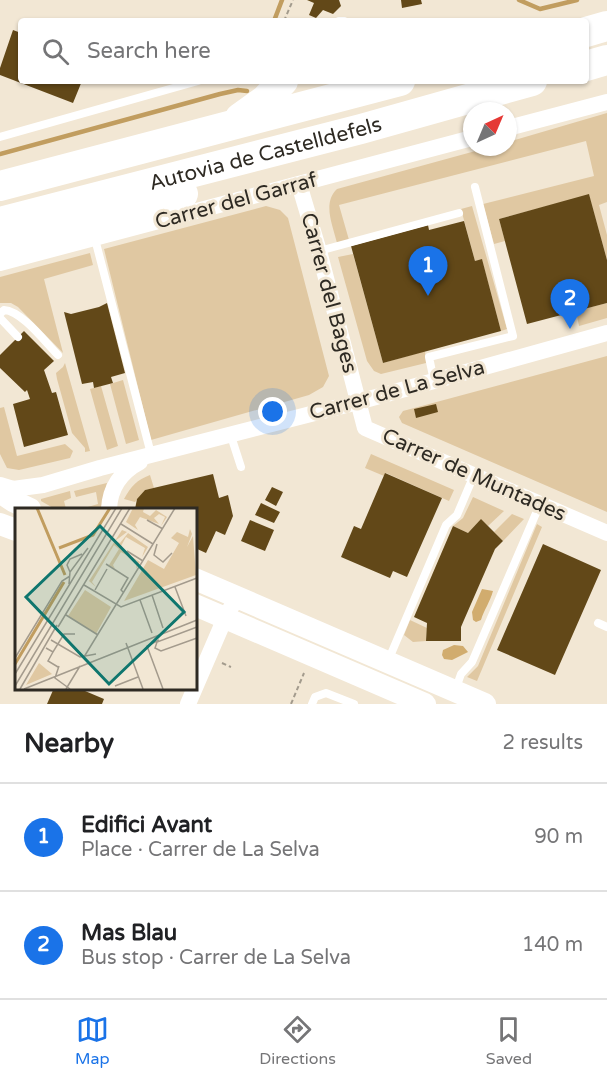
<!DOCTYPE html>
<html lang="en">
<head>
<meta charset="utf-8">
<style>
  :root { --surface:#fff; --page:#f2f2f2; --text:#202124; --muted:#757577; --line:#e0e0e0; --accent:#1a73e8 }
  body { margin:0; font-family:"Varela Round",sans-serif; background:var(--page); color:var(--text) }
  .compass { position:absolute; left:463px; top:102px; width:54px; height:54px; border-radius:50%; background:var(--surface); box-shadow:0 2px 4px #0004; rotate:44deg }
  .you { position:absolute; left:273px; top:412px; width:21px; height:21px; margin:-15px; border:4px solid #fff; border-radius:50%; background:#1a73e8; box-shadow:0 0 0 9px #1a73e833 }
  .badge { display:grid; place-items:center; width:39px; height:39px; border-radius:50%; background:var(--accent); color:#fff; font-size:20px; font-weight:700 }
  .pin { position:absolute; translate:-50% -50px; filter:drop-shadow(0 2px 3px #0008) }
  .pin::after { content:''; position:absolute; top:32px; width:21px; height:18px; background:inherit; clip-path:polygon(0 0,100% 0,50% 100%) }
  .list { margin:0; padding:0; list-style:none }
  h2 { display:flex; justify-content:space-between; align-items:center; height:78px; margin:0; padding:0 24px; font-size:26px }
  h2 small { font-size:20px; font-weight:400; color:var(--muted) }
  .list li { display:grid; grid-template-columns:39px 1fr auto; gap:18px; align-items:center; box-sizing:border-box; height:108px; padding:0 24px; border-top:2px solid var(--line) }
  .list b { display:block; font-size:22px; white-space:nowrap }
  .list p { margin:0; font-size:20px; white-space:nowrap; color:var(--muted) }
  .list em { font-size:20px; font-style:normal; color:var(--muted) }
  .icon { flex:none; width:33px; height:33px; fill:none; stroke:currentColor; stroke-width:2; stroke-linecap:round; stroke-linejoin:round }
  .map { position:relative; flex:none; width:607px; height:704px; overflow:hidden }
  .search { position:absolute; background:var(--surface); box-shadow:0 2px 4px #0004; left:18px; right:18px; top:18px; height:66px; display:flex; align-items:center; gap:15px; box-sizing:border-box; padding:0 21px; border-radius:6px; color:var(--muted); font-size:22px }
  .sheet { height:294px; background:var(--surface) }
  nav { display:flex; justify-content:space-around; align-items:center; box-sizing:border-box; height:84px; border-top:2px solid var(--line); background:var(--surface); font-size:16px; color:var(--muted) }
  nav a { display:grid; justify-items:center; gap:3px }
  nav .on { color:var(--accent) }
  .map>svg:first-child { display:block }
  .green { fill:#e0c8a2 }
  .forest { fill:#d1ac6e }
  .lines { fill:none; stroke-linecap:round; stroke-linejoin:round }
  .stream { stroke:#c19d5f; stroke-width:4.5 }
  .building { fill:#624818 }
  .path { stroke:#a39b8d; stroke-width:2; stroke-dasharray:4.5 3; stroke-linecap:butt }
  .lane { stroke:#fff; stroke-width:8 }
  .street { stroke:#fff; stroke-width:16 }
  .secondary { stroke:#fff; stroke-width:22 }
  .highway { stroke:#fff; stroke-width:30 }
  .labels { text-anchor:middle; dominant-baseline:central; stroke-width:6; stroke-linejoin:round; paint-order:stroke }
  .street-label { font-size:21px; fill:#2e2a23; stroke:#f2e7d4 }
  .inset-river { fill:none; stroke:#c19d5f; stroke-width:3 }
  .inset-road { fill:none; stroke:#a49b8d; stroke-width:1.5 }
  .view { fill:#0f766e; fill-opacity:0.15; stroke:#0f766e; stroke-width:3 }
  .inset-edge { fill:none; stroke:#2e2a23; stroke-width:3 }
</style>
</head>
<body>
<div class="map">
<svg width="607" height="704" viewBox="0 0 607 704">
  <rect width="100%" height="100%" fill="#f2e7d4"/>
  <path class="green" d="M607,113V202L599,205L607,235V260L589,195L499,219L505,241L494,244L483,204L594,176L586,141L339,205L349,240L337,243C333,226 322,203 337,189L490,147H508V142Z
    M266,206L280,210L288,218L329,376L323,387L309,395L151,440L104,249Z
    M472,206L507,329L501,331L482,260L475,261L461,209Z
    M90,253L93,265L44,279L63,353L18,307L11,303H0V277Z
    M353,254L383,363L425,351L426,363L381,374L374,371L367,361L338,257Z
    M607,303V318L579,326L576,311Z
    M607,356V512L402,423L399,417L403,411Z
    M65,363L90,451L85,452V448L72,433L57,379L56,373L63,367Z
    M123,380L139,440L126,444L110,384Z
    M101,386L118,446L107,450L90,389Z
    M4,407L17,456L65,444L73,451L70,458L19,470L7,468L0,454V408Z
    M371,454L454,490L449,501L386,473L384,476L365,468Z
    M150,475L154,488L145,490L135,502L124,499C131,486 137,480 150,475Z
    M107,483L101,509H81L98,504L96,492L76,497L74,491Z
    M70,491L71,498L64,501L66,509H55L41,501V499Z
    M473,497L504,511L488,526L481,520L468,533L453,526L463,518Z
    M512,514L524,519L503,541L494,532Z
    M537,524L542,527L477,681L467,677L478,666Z
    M410,620L427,628L426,641L413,642L404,635Z"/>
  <path class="forest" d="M482,589L493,591C490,602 484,610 481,620L476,622L473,620L472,612Z
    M454,645L463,646L468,652L452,660L444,659L442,655L443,650Z"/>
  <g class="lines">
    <path class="stream" d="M519,0L540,9L577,0
      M274,21L282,0
      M0,154L220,94L238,90L247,91"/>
  </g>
  <path class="building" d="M307,0H339L341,6L333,14L323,10L316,18L309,15L314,3Z
    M401,0H421L422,4L402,8Z
    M13,30L21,33V81H82L73,103L0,75V68Z
    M589,194L607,260V303L527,324L499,219Z
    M464,221L475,261L482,259L501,331L383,363L351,246L428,225L429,230Z
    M107,303L125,373L111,377L113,383L94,388L93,382L82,384L64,312L71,314L99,307Z
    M24,331L54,361L44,370L52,393L56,392L68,435L24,447L13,404L30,399L27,390L25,392L0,368V355Z
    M436,404L438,412L416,418L414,409Z
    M385,473L442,498L407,577L393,571L390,578L341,557L354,526L361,529Z
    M213,474L219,498L228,495L233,516L225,535L216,531L206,553L195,548V509H135L137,499L145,490Z
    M272,487L283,492L276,506L265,500Z
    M261,503L280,512L274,523L255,515Z
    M481,519L503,541L495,549L464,620L461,627V641H426L427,623L414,617L453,526L468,533Z
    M250,520L274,530L265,551L241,541Z
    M543,544L601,570L555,675L497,650Z
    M54,688H78L104,699L102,704H47Z"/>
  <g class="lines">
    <path class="path" d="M284,21L293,0
      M222,663L231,667
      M291,704L304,673"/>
    <path class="lane" d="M339,21H344
      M0,137L198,81
      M95,239L151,454
      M319,251L459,213
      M0,314L4,310C22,311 45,342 58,355
      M0,318L18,337
      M434,381L429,357L513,336L475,187
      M230,433L241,467
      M598,623L607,627
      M388,661L446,525L457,515L474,475
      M455,691L461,674L472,662L540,504
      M312,704L315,697L326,693L354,704"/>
    <path class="street" d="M508,128L607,102
      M299,184L319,251L365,428L607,533
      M0,263L472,138
      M0,485L13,489L43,485L100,468L358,402L607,333
      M109,509C110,488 121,472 140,462
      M188,704L225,618L237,597"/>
    <path class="secondary" d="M0,492L13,501L30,509
      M0,524L16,530
      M195,579L485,704
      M195,605L425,704"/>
    <g class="highway">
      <path d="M586,32L607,26"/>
      <path d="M586,66L607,60"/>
      <path d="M240,118L265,100L283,81"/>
      <path d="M0,186L400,81"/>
      <path id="s1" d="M0,222L361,129L532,81"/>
      <path d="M0,247L115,215L183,194"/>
    </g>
  </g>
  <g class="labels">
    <g class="street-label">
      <text stroke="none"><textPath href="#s1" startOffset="274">Autovia de Castelldefels</textPath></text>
      <text transform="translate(236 201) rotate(-15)">Carrer del Garraf</text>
      <text transform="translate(329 293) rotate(75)">Carrer del Bages</text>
      <text transform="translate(397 390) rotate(-15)">Carrer de La Selva</text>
      <text transform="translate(474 475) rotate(24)">Carrer de Muntades</text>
    </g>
  </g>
  <g transform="translate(15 508)">
    <rect width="182" height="182" fill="#f2e7d4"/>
    <path d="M118,0H129L128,4L135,8L141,2L152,9L146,18L150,9L144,6L139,10L144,16L125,9L120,17L123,22L111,14ZM175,21L177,26L172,39L178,28L181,67L109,93L133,52L149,61L164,35L156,30L162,24L173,29ZM107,22L112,24L100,33L105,35L113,25L133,39L127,49L130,40L111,29L106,38L109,44L125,54L121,61L122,53L106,44L98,57L100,61L94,57L104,41L99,37L77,74L81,79L74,73ZM70,82L96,99L81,126L53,108ZM24,155L37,166L11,177Z" fill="#e0c8a2"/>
    <path class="inset-river" d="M22,0L50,67M44,40L78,27L95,0M0,156L49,74"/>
    <path class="inset-road" d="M132,12L148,21M106,16L138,36M142,36L139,47L148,54L157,45M112,43L128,53M91,56L113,70L106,82L109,85M55,64L52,57L55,51L67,46M54,76L55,64L73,40M69,77L106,99L182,70M160,79L171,108M80,82L92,61M137,87L148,120M125,92L137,125M51,107L83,127M43,119L115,0M182,119L142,134L140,140L146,143L182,130M36,132L65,149L81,146M144,132L132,138L148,181M111,135L128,181M31,140L38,144L49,126H60M38,144L33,153L43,159M69,149L160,0M0,150L47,73L55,68M44,158L40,170L55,181M0,166L101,0M0,178L107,0M100,178L123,169M5,181L42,117M9,181L182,112M51,181L65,158"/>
    <path class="view" d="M85,18L169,104L94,176L11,89Z"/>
    <rect width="182" height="182" class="inset-edge"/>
  </g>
</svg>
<svg class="compass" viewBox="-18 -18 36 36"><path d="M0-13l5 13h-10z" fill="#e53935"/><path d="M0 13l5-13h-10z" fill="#757577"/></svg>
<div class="you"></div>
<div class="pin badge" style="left:428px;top:296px">1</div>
<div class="pin badge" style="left:570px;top:329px">2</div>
<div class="search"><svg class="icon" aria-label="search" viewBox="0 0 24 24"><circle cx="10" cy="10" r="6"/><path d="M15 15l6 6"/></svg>Search here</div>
</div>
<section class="sheet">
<h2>Nearby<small>2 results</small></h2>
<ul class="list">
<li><span class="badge">1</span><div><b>Edifici Avant</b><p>Place · Carrer de La Selva</p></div><em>90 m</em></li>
<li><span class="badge">2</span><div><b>Mas Blau</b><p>Bus stop · Carrer de La Selva</p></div><em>140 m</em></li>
</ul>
</section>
<nav>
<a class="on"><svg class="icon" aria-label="map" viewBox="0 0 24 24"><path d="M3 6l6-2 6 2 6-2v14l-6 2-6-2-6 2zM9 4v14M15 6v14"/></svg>Map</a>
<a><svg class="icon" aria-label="directions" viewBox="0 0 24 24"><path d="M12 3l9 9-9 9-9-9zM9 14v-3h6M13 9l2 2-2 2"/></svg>Directions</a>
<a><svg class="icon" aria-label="saved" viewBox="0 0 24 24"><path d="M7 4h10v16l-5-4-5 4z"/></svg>Saved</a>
</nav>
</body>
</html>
